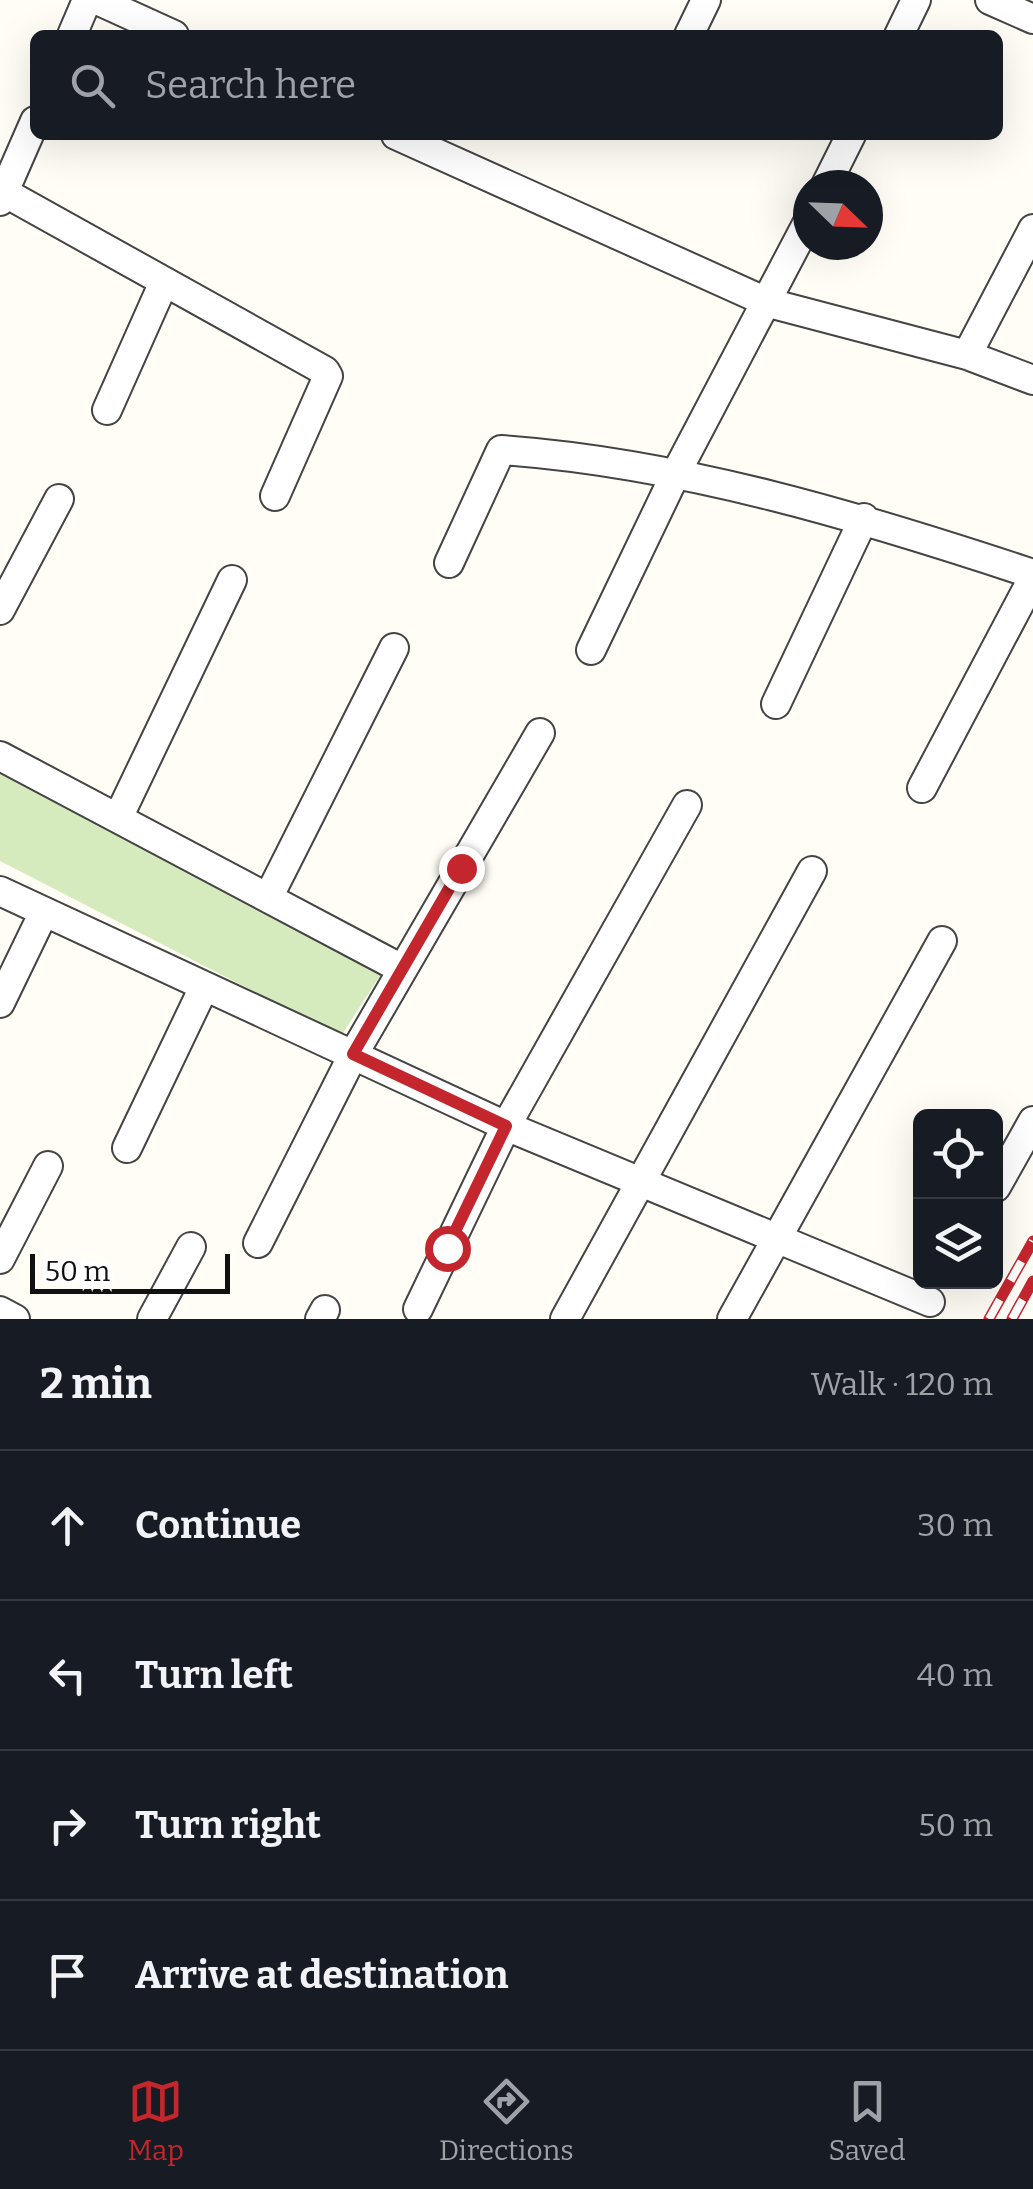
<!DOCTYPE html>
<html lang="en">
<head>
<meta charset="utf-8">
<style>
  :root { --surface:#171b24; --page:#20242c; --text:#f1f3f6; --muted:#9ea1a6; --line:#363941; --accent:#c4262e }
  body { margin:0; font-family:Bitter,serif; background:var(--page); color:var(--text) }
  .controls { position:absolute; right:30px; bottom:30px; display:grid; overflow:hidden; border-radius:15px; box-shadow:0 10px 40px #0002 }
  .controls button { width:90px; height:90px; display:grid; place-items:center; padding:0; border:0; border-bottom:2px solid var(--line); background:var(--surface); color:var(--text); font:50px sans-serif }
  .compass { position:absolute; left:793px; top:170px; width:90px; height:90px; border-radius:50%; background:var(--surface); box-shadow:0 10px 40px #0002; rotate:113deg }
  .scale { position:absolute; left:30px; bottom:25px; width:200px; box-sizing:border-box; padding-left:10px; border:5px solid #111; border-top:0; font-size:28px; line-height:35px; white-space:nowrap; color:#111; -webkit-text-stroke:8px #fff; paint-order:stroke }
  .stop { position:absolute; width:30px; height:30px; margin:-22px; border:8px solid #c4262e; border-radius:50%; background:#fff }
  .stop.end { background:#c4262e; border-color:#fff; box-shadow:0 2px 10px #0008 }
  .list { margin:0; padding:0; list-style:none }
  h2 { display:flex; justify-content:space-between; align-items:center; height:130px; margin:0; padding:0 40px; font-size:42px }
  h2 small { font-size:32px; font-weight:400; color:var(--muted) }
  .list li { display:grid; grid-template-columns:65px 1fr auto; gap:30px; align-items:center; box-sizing:border-box; height:150px; padding:0 40px; border-top:2px solid var(--line) }
  .list b { display:block; font-size:38px; white-space:nowrap }
  .list em { font-size:32px; font-style:normal; color:var(--muted) }
  .icon { flex:none; width:55px; height:55px; fill:none; stroke:currentColor; stroke-width:2; stroke-linecap:round; stroke-linejoin:round }
  .map { position:relative; flex:none; width:1033px; height:1319px; overflow:hidden }
  .search { position:absolute; background:var(--surface); box-shadow:0 10px 40px #0002; left:30px; right:30px; top:30px; height:110px; display:flex; align-items:center; gap:25px; box-sizing:border-box; padding:0 35px; border-radius:15px; color:var(--muted); font-size:38px }
  .sheet { height:730px; background:var(--surface) }
  nav { display:flex; justify-content:space-around; align-items:center; box-sizing:border-box; height:140px; border-top:2px solid var(--line); background:var(--surface); font-size:28px; color:var(--muted) }
  nav a { display:grid; justify-items:center; gap:5px }
  nav .on { color:var(--accent) }
  .map>svg:first-child { display:block }
  .green { fill:#d5ebbd }
  .lines { fill:none; stroke-linecap:round; stroke-linejoin:round }
  .minor-casing { stroke:#444; stroke-width:32 }
  .minor { stroke:#fff; stroke-width:28 }
  .rail-casing { stroke:#c4262e; stroke-width:11 }
  .rail { stroke:#fff; stroke-width:8; stroke-dasharray:22; stroke-linecap:butt }
  .route { stroke:#c4262e; stroke-width:12 }
</style>
</head>
<body>
<div class="map">
<svg width="1033" height="1319" viewBox="0 0 1033 1319">
  <rect width="100%" height="100%" fill="#fffdf5"/>
  <path class="green" d="M0,769L383,971L341,1036L0,861Z"/>
  <g class="lines">
    <defs>
      <path id="minor" d="M97,0L174,35
        M990,0L1033,19
        M72,35L87,0
        M689,35L706,0
        M899,35L916,0
        M396,135L769,303L967,355L1033,380
        M826,185L851,135
        M0,190L325,371L328,376L275,496
        M0,201L35,121
        M967,355L1033,229
        M107,410L164,282
        M449,563L501,450C683,463 861,517 1033,574
        M0,610L59,499
        M591,650L675,475L808,222
        M776,704L864,518
        M0,756L402,969
        M922,788L1033,578
        M118,818L232,580
        M0,891L506,1126L930,1302
        M268,898L394,648
        M0,1003L43,914
        M127,1148L204,987
        M996,1187L1033,1121
        M258,1243L353,1055L540,733
        M0,1259L48,1166
        M418,1309L506,1126L687,805
        M0,1311L15,1319
        M152,1319L191,1247
        M320,1319L325,1310
        M565,1319L812,871
        M732,1319L942,941"/>
    </defs>
    <use href="#minor" class="minor-casing"/>
    <use href="#minor" class="minor"/>
    <defs>
      <path id="rail" d="M989,1319L1033,1241
        M1012,1319L1033,1281"/>
    </defs>
    <use href="#rail" class="rail-casing"/>
    <use href="#rail" class="rail"/>
  </g>
  <g class="lines">
    <path class="route" d="M447,1248L506,1126L353,1054L461,868"/>
  </g>
</svg>
<div class="controls">
<button><svg class="icon" aria-label="locate" viewBox="0 0 24 24"><circle cx="12" cy="12" r="6"/><path d="M12 2v4M12 18v4M2 12h4M18 12h4"/></svg></button>
<button><svg class="icon" aria-label="layers" viewBox="0 0 24 24"><path d="M12 4l9 5-9 5-9-5zM3 14l9 5 9-5"/></svg></button>
</div>
<svg class="compass" viewBox="-18 -18 36 36"><path d="M0-13l5 13h-10z" fill="#e53935"/><path d="M0 13l5-13h-10z" fill="#9ea1a6"/></svg>
<div class="scale">50 m</div>
<div class="stop" style="left:447px;top:1248px"></div>
<div class="stop end" style="left:461px;top:868px"></div>
<div class="search"><svg class="icon" aria-label="search" viewBox="0 0 24 24"><circle cx="10" cy="10" r="6"/><path d="M15 15l6 6"/></svg>Search here</div>
</div>
<section class="sheet">
<h2>2 min<small>Walk · 120 m</small></h2>
<ul class="list">
<li><svg class="icon" aria-label="ahead" viewBox="0 0 24 24"><path d="M12 20V5M6 11l6-6 6 6"/></svg><div><b>Continue</b></div><em>30 m</em></li>
<li><svg class="icon" aria-label="left" viewBox="0 0 24 24"><path d="M17 20v-9H6M10 6l-5 5 5 5"/></svg><div><b>Turn left</b></div><em>40 m</em></li>
<li><svg class="icon" aria-label="right" viewBox="0 0 24 24"><path d="M7 20v-9h11M14 6l5 5-5 5"/></svg><div><b>Turn right</b></div><em>50 m</em></li>
<li><svg class="icon" aria-label="arrive" viewBox="0 0 24 24"><path d="M6 21V4h12l-3 4 3 4H6"/></svg><div><b>Arrive at destination</b></div></li>
</ul>
</section>
<nav>
<a class="on"><svg class="icon" aria-label="map" viewBox="0 0 24 24"><path d="M3 6l6-2 6 2 6-2v14l-6 2-6-2-6 2zM9 4v14M15 6v14"/></svg>Map</a>
<a><svg class="icon" aria-label="directions" viewBox="0 0 24 24"><path d="M12 3l9 9-9 9-9-9zM9 14v-3h6M13 9l2 2-2 2"/></svg>Directions</a>
<a><svg class="icon" aria-label="saved" viewBox="0 0 24 24"><path d="M7 4h10v16l-5-4-5 4z"/></svg>Saved</a>
</nav>
</body>
</html>
